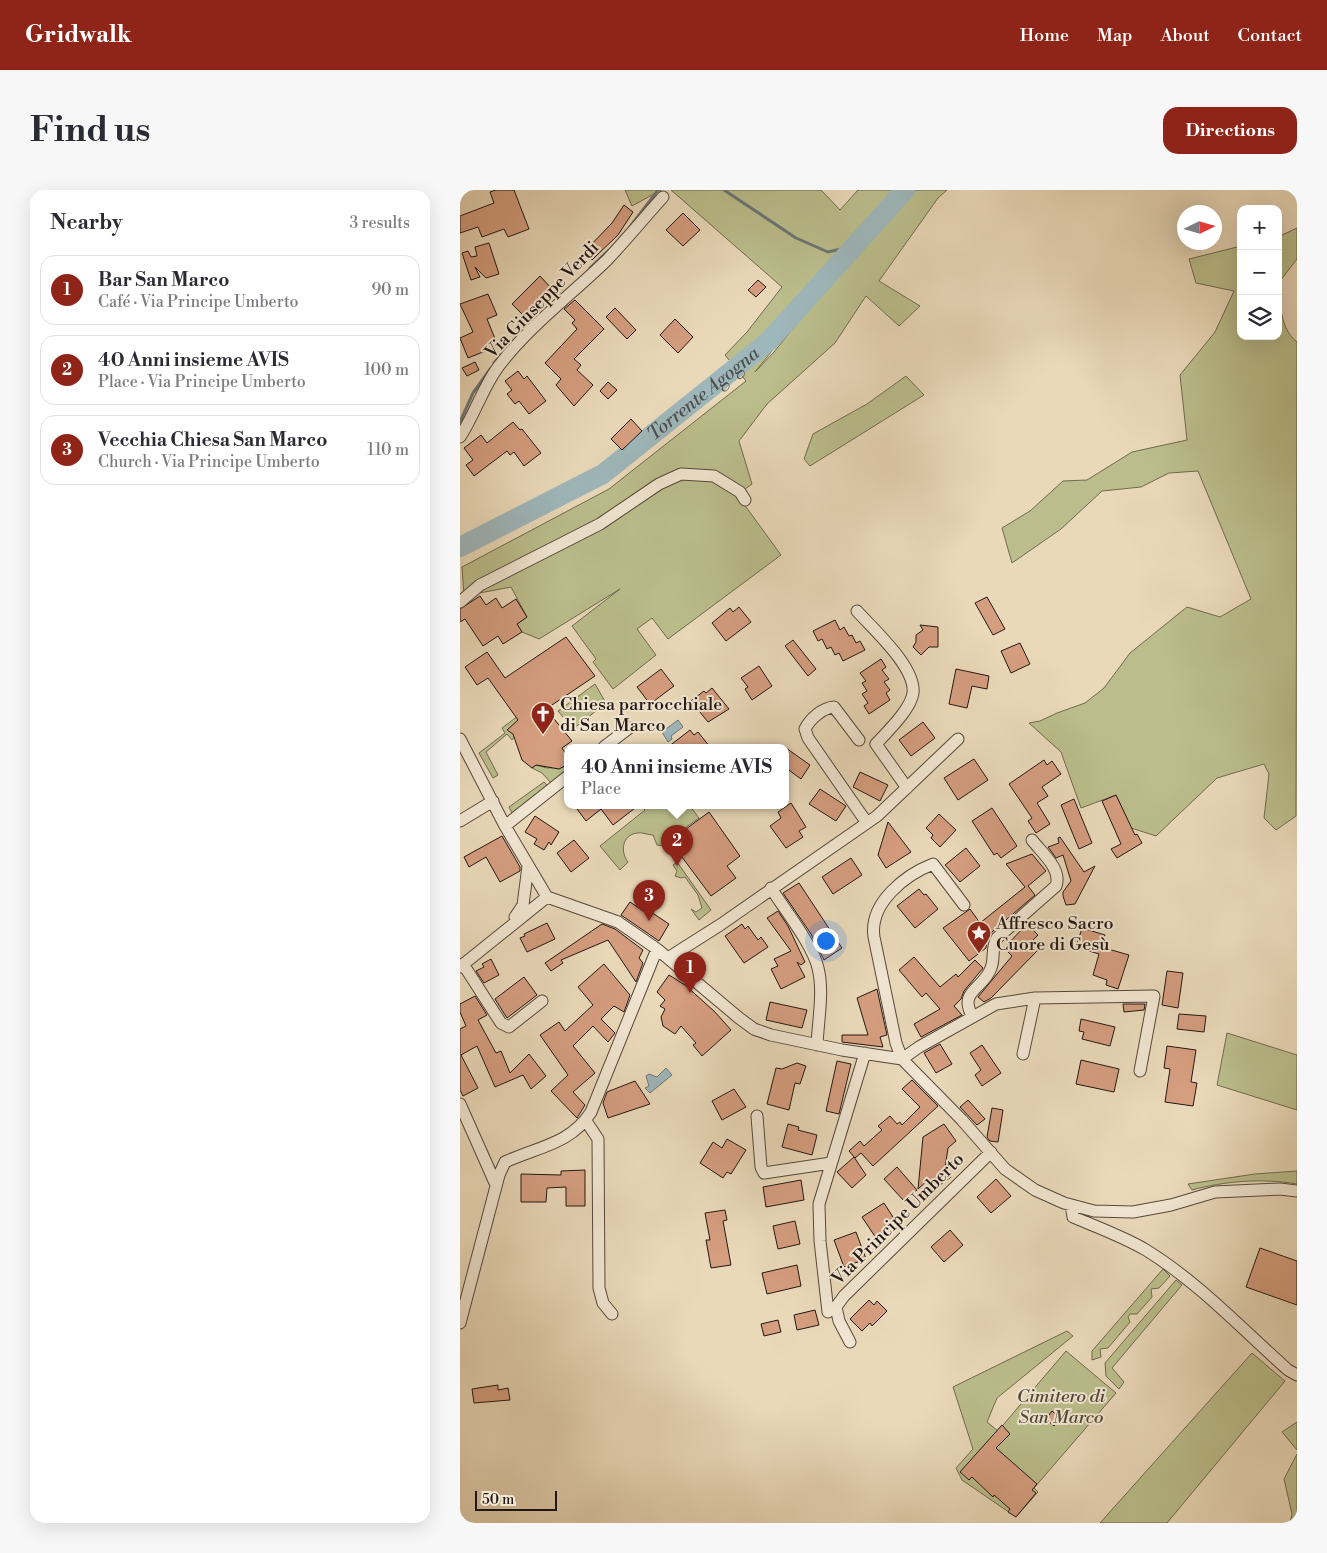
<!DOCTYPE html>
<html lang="en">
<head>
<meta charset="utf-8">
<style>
  :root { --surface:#fff; --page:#f7f7f7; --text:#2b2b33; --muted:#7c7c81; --line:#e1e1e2; --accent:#8f2418 }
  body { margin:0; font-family:"Libre Bodoni",serif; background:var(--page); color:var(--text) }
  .controls { position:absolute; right:15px; top:15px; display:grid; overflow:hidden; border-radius:10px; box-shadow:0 5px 20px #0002 }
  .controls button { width:45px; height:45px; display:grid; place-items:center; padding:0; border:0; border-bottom:1px solid var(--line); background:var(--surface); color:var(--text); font:25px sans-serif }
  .compass { position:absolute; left:717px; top:15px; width:45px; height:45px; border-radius:50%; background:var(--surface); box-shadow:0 5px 20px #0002; rotate:85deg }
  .scale { position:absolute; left:15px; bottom:12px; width:82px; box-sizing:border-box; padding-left:5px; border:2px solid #231713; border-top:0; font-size:14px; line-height:18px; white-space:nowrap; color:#231713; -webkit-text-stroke:4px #f1e6d2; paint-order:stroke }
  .you { position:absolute; left:365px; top:750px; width:18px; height:18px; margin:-12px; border:4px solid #fff; border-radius:50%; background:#1a73e8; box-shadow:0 0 0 8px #1a73e833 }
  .badge { display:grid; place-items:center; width:32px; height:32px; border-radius:50%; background:var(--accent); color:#fff; font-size:16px; font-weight:700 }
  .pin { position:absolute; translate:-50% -41px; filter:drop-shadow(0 1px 2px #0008) }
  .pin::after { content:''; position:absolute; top:26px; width:18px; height:15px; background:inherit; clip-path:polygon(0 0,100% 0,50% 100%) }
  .popup { position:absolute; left:104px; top:554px; width:225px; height:65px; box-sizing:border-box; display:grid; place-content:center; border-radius:10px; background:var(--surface); filter:drop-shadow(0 1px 4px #0005); font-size:16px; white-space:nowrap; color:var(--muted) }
  .popup b { font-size:19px; color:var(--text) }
  .popup::after { content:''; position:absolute; left:50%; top:100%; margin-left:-10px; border:10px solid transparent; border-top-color:var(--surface) }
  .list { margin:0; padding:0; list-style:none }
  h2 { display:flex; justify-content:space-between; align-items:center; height:65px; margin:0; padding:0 20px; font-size:21px }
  h2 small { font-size:16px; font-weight:400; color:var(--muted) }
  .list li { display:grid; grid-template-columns:32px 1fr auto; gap:15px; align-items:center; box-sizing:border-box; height:70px; margin:0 10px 10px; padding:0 10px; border:1px solid var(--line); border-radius:15px }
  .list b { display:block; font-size:19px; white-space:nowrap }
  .list p { margin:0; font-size:16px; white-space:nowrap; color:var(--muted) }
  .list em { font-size:16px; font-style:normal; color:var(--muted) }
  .icon { flex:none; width:28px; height:28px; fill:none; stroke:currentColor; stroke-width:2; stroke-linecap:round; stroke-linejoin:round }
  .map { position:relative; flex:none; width:837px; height:1333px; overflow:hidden; border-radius:15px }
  header { display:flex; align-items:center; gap:30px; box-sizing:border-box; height:70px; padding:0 25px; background:var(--accent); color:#fff }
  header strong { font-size:24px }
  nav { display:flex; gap:28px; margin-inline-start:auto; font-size:18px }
  .intro { display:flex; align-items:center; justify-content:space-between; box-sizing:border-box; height:120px; padding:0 30px }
  h1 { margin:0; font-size:35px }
  .button { padding:12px 22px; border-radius:15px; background:var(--accent); color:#fff; font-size:18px; font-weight:700 }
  main { display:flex; gap:30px; padding:0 30px }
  aside { flex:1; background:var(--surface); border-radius:15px; box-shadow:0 5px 20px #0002 }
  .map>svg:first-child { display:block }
  .green { fill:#bbbe8c; stroke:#6f6a50 }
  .water { fill:#9eb7bb; stroke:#6d7778 }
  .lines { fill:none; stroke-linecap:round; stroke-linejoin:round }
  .stream { stroke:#6d7778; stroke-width:3 }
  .river { stroke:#9eb7bb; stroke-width:20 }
  .building { fill:#d59e7f; stroke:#231713 }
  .minor-casing { stroke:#55483c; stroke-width:13 }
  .minor { stroke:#f1e6d2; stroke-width:11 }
  .labels { text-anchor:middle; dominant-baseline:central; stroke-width:4; stroke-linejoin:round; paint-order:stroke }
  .street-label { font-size:18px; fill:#231713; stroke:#f1e6d2 }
  .poi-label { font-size:18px; fill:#231713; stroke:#f1e6d2; text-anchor:start }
  .park-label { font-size:18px; font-style:italic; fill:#514937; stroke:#f1e6d2 }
  .water-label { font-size:19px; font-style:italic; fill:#4e4f4e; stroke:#f1e6d2 }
</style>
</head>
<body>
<header>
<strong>Gridwalk</strong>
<nav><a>Home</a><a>Map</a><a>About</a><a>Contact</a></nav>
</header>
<div class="intro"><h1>Find us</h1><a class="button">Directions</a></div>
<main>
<aside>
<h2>Nearby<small>3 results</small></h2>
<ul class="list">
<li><span class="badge">1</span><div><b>Bar San Marco</b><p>Café · Via Principe Umberto</p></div><em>90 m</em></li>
<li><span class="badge">2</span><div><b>40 Anni insieme AVIS</b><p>Place · Via Principe Umberto</p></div><em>100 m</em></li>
<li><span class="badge">3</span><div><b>Vecchia Chiesa San Marco</b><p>Church · Via Principe Umberto</p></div><em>110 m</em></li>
</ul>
</aside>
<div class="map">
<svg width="837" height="1333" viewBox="0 0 837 1333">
  <rect width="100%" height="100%" fill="#ead9b9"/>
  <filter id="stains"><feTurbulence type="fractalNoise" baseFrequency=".004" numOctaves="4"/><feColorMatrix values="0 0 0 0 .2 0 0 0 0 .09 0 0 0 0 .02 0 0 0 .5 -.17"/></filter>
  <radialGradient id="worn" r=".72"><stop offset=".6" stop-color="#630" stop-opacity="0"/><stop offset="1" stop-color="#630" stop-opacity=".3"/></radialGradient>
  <path class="green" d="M165,0H201L172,16Z
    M211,0H361L380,20L398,0H441L295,182L314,162L444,0H487L478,8L419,91L460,116L439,136L406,106L375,153L307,214L279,251L292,294L281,302V310L321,365L208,449L192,428L177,439L196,465L153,499L133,472L136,469L112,436L160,399L79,449L62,442L57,434L67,427L51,397L4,406L2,377L149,299L286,191L265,165L287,142L322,97Z
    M837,38V69L820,91C820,111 819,138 837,152L836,626L816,640L804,628L809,584L804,574L757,588L696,646L671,638L656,605L621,618L601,562L569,533L580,531L597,523L625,513L644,498L670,463L727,417L760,427L791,409L738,281L709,283L681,297L642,301L601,339L552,373L542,338L570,321L603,291L627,290L672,262L727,250L720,185L755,142L774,101L736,93L729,69L781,56V146H818V47Z
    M446,186L464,205L350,276L344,269L353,244L407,214Z
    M135,494L146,513L113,539L98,521Z
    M58,526L63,534L52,550L47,544L26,562L38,585L33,588L19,563L45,543L42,538Z
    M76,575L87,578L104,577L108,582L92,594L82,583L72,578Z
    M84,592L89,597L52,623L49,617Z
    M181,615H229L239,628L211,648V653L215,662L212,664L206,656L197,655L193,645C187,645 183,642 177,643C162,645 160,662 168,672L160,680L140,656L185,620Z
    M217,672L251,720L239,730L231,719L236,722L242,718L238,705L225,687L221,688L215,686L217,681L213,675Z
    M767,843L837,865V920L757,895Z
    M837,981V994C801,988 766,991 732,1000L728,994L795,984Z
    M703,1079L710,1086L699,1098L691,1099L692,1107L677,1124H670L668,1127L670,1132L648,1158L640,1159L641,1167L632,1170V1161Z
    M716,1090L722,1095L652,1178L664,1192L659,1199L646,1186L645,1173Z
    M607,1141L613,1146L537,1208L527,1232L538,1241L606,1161L656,1203L574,1298L578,1302L556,1327L502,1290L496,1278L513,1259L493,1197Z
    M792,1163L825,1191L707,1333H640Z
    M837,1232V1260L822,1242Z
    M837,1264V1333H830L832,1324L824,1289Z"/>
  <path class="water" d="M218,530L223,537L211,546L212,549L208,552L202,542Z
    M206,878L212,885L190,903L185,898L189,896L186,886L189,884L197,887Z"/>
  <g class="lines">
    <path class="stream" d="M264,0L336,48L368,62L394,56
      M170,37L198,0
      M130,78L149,60
      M34,173L50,155
      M0,232L13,203L31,178"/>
    <path class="river" id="s1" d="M0,357L143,284L309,151L445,0"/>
  </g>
  <path class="building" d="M36,0H54L69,39L48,47L44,39L22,47L18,37L0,43V26L34,13L30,2Z
    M164,15L173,22L158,45L132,70L124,62L152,33Z
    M223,23L240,40L223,56L206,40Z
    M29,53L39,84L26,88L15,77L20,87L11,90L2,63L8,61L11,67L17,66L15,57Z
    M80,86L92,99L64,126L52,114Z
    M298,90L306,97L296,107L288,100Z
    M28,104L37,125L27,129L38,156L8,168L0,148L13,142L0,114Z
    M115,110L144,139L114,169L121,175L117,180L133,195L114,216L96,195L101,189L85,173L117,139L112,133L115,130L104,119Z
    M155,118L176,140L167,149L146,127Z
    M215,129L233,147L218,163L200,145Z
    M15,172L19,180L7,186L2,178Z
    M58,181L64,189L67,186L86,211L69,224L59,211L55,214L47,204L52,200L45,191Z
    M148,192L157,200L148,209L140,201Z
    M171,229L182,241L162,260L151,249Z
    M53,232L60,240L62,239L81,263L64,276L54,262L50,265L47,261L14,286L6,275L13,270L4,258L21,245L27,253Z
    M20,406L26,415L36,408L42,418L56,409L67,427L57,434L62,442L43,454L38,446L23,456L5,429L0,432V419Z
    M527,407L545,439L533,445L515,413Z
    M279,417L291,432L266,451L252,433L270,418L273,422Z
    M375,430L380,440L384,437L389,446L392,445L396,453L400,451L405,460L383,471L379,463L375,465L371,457L367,459L362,449L358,451L353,441Z
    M460,435L478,437V457H469L461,465L453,457L456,452V445L463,440Z
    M106,447L135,486L86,519L112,551L102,558L108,567V574L99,579L76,575L72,578L62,570L53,544L47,540L58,530L28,488L17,495L5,477L27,462L45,488Z
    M333,450L356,479L348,486L325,456Z
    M560,453L570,474L551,483L541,461Z
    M421,469L426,477L422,480L429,489L424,492L430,500L426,503L430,510L409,524L404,516L408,513L402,504L407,501L402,493L406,491L400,483Z
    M299,476L312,496L292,510L285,499L288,497L281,488Z
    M201,479L214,496L190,514L177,497Z
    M496,479L529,486L527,499L512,496L507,518L489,514Z
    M252,498L269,519L248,532L231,511L244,501L246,503Z
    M463,532L475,548L451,566L439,550Z
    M230,540L234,545L238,542L250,557H208Z
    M326,558L350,575L341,589L326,578Z
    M514,569L528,590L498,610L484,588Z
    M584,570L587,575L592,571L601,584L582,597L588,606L577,613L590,634L576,643L568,631L572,628L549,594Z
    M400,582L428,595L420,611L393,597Z
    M360,599L386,616L376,631L349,614Z
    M656,605L675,645L677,644L682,653L657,668L651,659L661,654L642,611Z
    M614,609L632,653L619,659L601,615Z
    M331,613L346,637L339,641L343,647L326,658L310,636L321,628L318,622Z
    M114,615H179L153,635L141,619L126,631Z
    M532,618L557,656L541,668L537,663L534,665L512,631Z
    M249,622L280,666L267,676L276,688L251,706L219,663L231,654L222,642Z
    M479,624L496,640L480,657L471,648L473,645L466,638Z
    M75,626L99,642L91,655L89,652L84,660L74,654L77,649L65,642Z
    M428,632L451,662L426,678L418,665Z
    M42,646L60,677V681L40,692L26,667L9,677L4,667Z
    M600,647L624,682L635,676L615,714L606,715L603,706V702L611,691L603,665L596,668L588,657L599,653L598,648Z
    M114,650L129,668L111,682L97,663Z
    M506,658L520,676L500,692L485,675Z
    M572,664L586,681L568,696L575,705L532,742L527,749L526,758L509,771L483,738L510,719L520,733L565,697L546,674Z
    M391,668L402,685L373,704L362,687Z
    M339,693L382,758L364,770L351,744L323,703Z
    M459,699L464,705L466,704L478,719L455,738L437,716Z
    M170,712L189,725L191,722L209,734L199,751L161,725Z
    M318,721L328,736L345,772L341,775L337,772L345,787L321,799L311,779L318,776L314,769L331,761L307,728Z
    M87,733L95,749L67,762L60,748L65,746L64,744Z
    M142,734L155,739L183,760L179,768L183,773L176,792L148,750L101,770L103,773L91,781L85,773Z
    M282,734L285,739L288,736L298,750L301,747L308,757L284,773L265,746Z
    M567,734L578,745L572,751L580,758L531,808L524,812L518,807L552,766L544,758Z
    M622,738L645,745L641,757L669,765L658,799L646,795L647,790L633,785L639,764L616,757Z
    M454,767L480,797L496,784L498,787L515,770L523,778L504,801L501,809L494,816L502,825L461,847L454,834L480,819L466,803L462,807L439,780Z
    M31,769L39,785L24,793L16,781L24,777L22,774Z
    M144,774L170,805L164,822L154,816L141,829L155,843L148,852L133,836L113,856L135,883L113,902L125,915L117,928L91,901L108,885L80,845L99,832L105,841L133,815L118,797Z
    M707,781L723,783L718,818L702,815Z
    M209,785L225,795L255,822L271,840L242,866L233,855L236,853L221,836L215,844L203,836L201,827L205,819L200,816L205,810L197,802Z
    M64,787L77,805L47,828L35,809Z
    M417,799L427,845L420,847L423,857L382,852V845H408L397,808Z
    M15,806L27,825L18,830L36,863L41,861L50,883L69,864L86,886L71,899L63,885L35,897L17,856L1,865L18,898L3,906L0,900V839L6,836L0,822V814Z
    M310,812L347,820L342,838L306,830Z
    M663,814H685V815L684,820L664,822Z
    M719,824L746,826L744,842L717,839Z
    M621,829L655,837L650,856L622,849L624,842L619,841Z
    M480,854L492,874L476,883L464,863Z
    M522,855L541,883L522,896L515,885L521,880L510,863Z
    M707,856L736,860L731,892L737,893L733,916L705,912L710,879L704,878Z
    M621,870L659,879L654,902L616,894Z
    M377,871L391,874L379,924L366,921Z
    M337,873L346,876L340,894L335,893L329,920L307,914L316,878L322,879Z
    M452,890L478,916L413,976L401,963L395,968L389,961L400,951L404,956L422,940L418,936L430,926L437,934L440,932L442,935L460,917L442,899Z
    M175,891L190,914L148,928L143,913L147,902Z
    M274,899L286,917L262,930L252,911Z
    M508,910L525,929L517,935L500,917Z
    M532,918L543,920L538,952L530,951L527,947Z
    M328,934L339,937L338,940L357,945L352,965L322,957Z
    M484,934L496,951L488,958L485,978L491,987L473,1000L467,991L458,999L463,947Z
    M267,949L286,960L271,984L267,982L263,988L240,973L253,952L262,958Z
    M394,967L406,985L392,998L377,982Z
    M437,977L457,1000L444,1011L424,989Z
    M125,980V1016H106V997L87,998L86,1012H61V984L101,985V981Z
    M536,989L551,1006L531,1023L517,1007Z
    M341,990L344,1010L306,1017L303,997Z
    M424,1013L440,1038L418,1051L402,1027Z
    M265,1020L267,1030L263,1031L271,1075L251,1078L246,1050H250L245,1023Z
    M335,1031L340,1054L318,1059L313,1036Z
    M490,1040L503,1055L484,1072L471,1057Z
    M396,1042L406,1069L384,1077L374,1050Z
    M800,1058L837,1071V1115L786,1097Z
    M337,1075L341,1096L307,1104L302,1083Z
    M409,1110L414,1115L417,1111L427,1121L412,1136L410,1133L402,1141L390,1129Z
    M355,1120L359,1135L337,1140L334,1125Z
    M318,1130L321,1142L304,1146L301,1134Z
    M38,1195V1200L48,1198L50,1210L14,1213L12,1199Z
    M592,1221L600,1228L594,1236L586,1229Z
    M542,1235L550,1244L536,1258L577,1294L572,1300L576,1303L556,1327L548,1322L550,1319L534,1305L533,1307L512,1287L509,1290L500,1282Z"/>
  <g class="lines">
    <defs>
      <path id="minor" d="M0,247C15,224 22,199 38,177C69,136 111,105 147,70C166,50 184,28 203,7
        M0,412L20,395L140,334L199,294L221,284L254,286L280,302L285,310
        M397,421C413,439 456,477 453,503C451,519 427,542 416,554L447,598
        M0,549L45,636L87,707L158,732L197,759L279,828L294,839L311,845L382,860L442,869L502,930L545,979L575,1000L604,1013L634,1021L673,1022L711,1015L755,1002L820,999L837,1001
        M399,550L374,517C362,518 350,529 345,539L348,548L407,633
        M144,557L169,538
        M0,631L33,611
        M45,636L108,586
        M311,698C324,719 353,755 358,778C364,801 358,831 357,855
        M55,727L63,715L68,676
        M208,768L260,735L417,626L498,549
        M3,774L41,833L49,837L82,811
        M0,777L87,707
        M513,827C497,801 524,799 531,778C535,768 531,757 537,748L596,696C602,679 582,663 572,650
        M563,864L575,808
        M442,869L459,857L536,814L575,808L694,806L680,881
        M442,869L436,853L414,747C409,713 445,685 473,674L504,715
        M0,914L36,995
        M297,926L301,977L304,983L371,973
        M126,931L138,949L139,1098L143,1113L152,1124
        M611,1015L613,1027C637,1037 664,1047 686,1060C738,1092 782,1139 828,1180L837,1185
        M368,1122L360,1051L359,1014L405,863
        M0,1133L39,985L45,972C77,957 111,954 131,922L197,759
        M390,1152L379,1131L376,1117L384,1106L531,962"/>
    </defs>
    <use href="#minor" class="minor-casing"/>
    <use href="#minor" class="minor"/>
  </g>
  <defs>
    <symbol id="church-pin" viewBox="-11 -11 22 30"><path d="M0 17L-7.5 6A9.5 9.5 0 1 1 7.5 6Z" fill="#8f2418" stroke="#f1e6d2"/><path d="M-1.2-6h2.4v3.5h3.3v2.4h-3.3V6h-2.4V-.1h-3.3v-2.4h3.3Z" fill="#fff"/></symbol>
    <symbol id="sight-pin" viewBox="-11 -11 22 30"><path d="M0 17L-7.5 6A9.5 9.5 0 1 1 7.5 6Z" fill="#8f2418" stroke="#f1e6d2"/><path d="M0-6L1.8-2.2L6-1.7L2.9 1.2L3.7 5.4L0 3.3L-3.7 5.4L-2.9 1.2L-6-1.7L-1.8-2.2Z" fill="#fff"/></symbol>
  </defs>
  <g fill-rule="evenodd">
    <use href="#church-pin" x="69" y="510" width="28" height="38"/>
    <use href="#sight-pin" x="505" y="729" width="28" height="38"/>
  </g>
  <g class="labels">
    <g class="street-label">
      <text transform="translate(82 110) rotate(-46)">Via Giuseppe Verdi</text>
      <text transform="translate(438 1029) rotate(-45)">Via Principe Umberto</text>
    </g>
    <g class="poi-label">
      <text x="100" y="514">Chiesa parrocchiale<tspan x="100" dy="21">di San Marco</tspan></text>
      <text x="536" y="733">Affresco Sacro<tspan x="536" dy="21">Cuore di Gesù</tspan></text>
    </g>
    <g class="park-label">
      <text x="601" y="1206">Cimitero di<tspan x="601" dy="21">San Marco</tspan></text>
    </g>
    <g class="water-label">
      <text stroke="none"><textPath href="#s1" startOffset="289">Torrente Agogna</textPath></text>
    </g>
  </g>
  <rect width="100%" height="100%" filter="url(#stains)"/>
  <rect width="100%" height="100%" fill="url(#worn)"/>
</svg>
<div class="controls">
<button>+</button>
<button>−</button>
<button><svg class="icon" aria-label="layers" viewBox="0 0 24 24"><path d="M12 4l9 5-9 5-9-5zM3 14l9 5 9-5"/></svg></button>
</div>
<svg class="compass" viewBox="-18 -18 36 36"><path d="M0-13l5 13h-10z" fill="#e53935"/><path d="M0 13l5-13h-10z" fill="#7c7c81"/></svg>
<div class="scale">50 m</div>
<div class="you"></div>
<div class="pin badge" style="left:230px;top:803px">1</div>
<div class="pin badge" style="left:217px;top:676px">2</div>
<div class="popup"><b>40 Anni insieme AVIS</b>Place</div>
<div class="pin badge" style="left:189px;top:731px">3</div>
</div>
</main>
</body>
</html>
